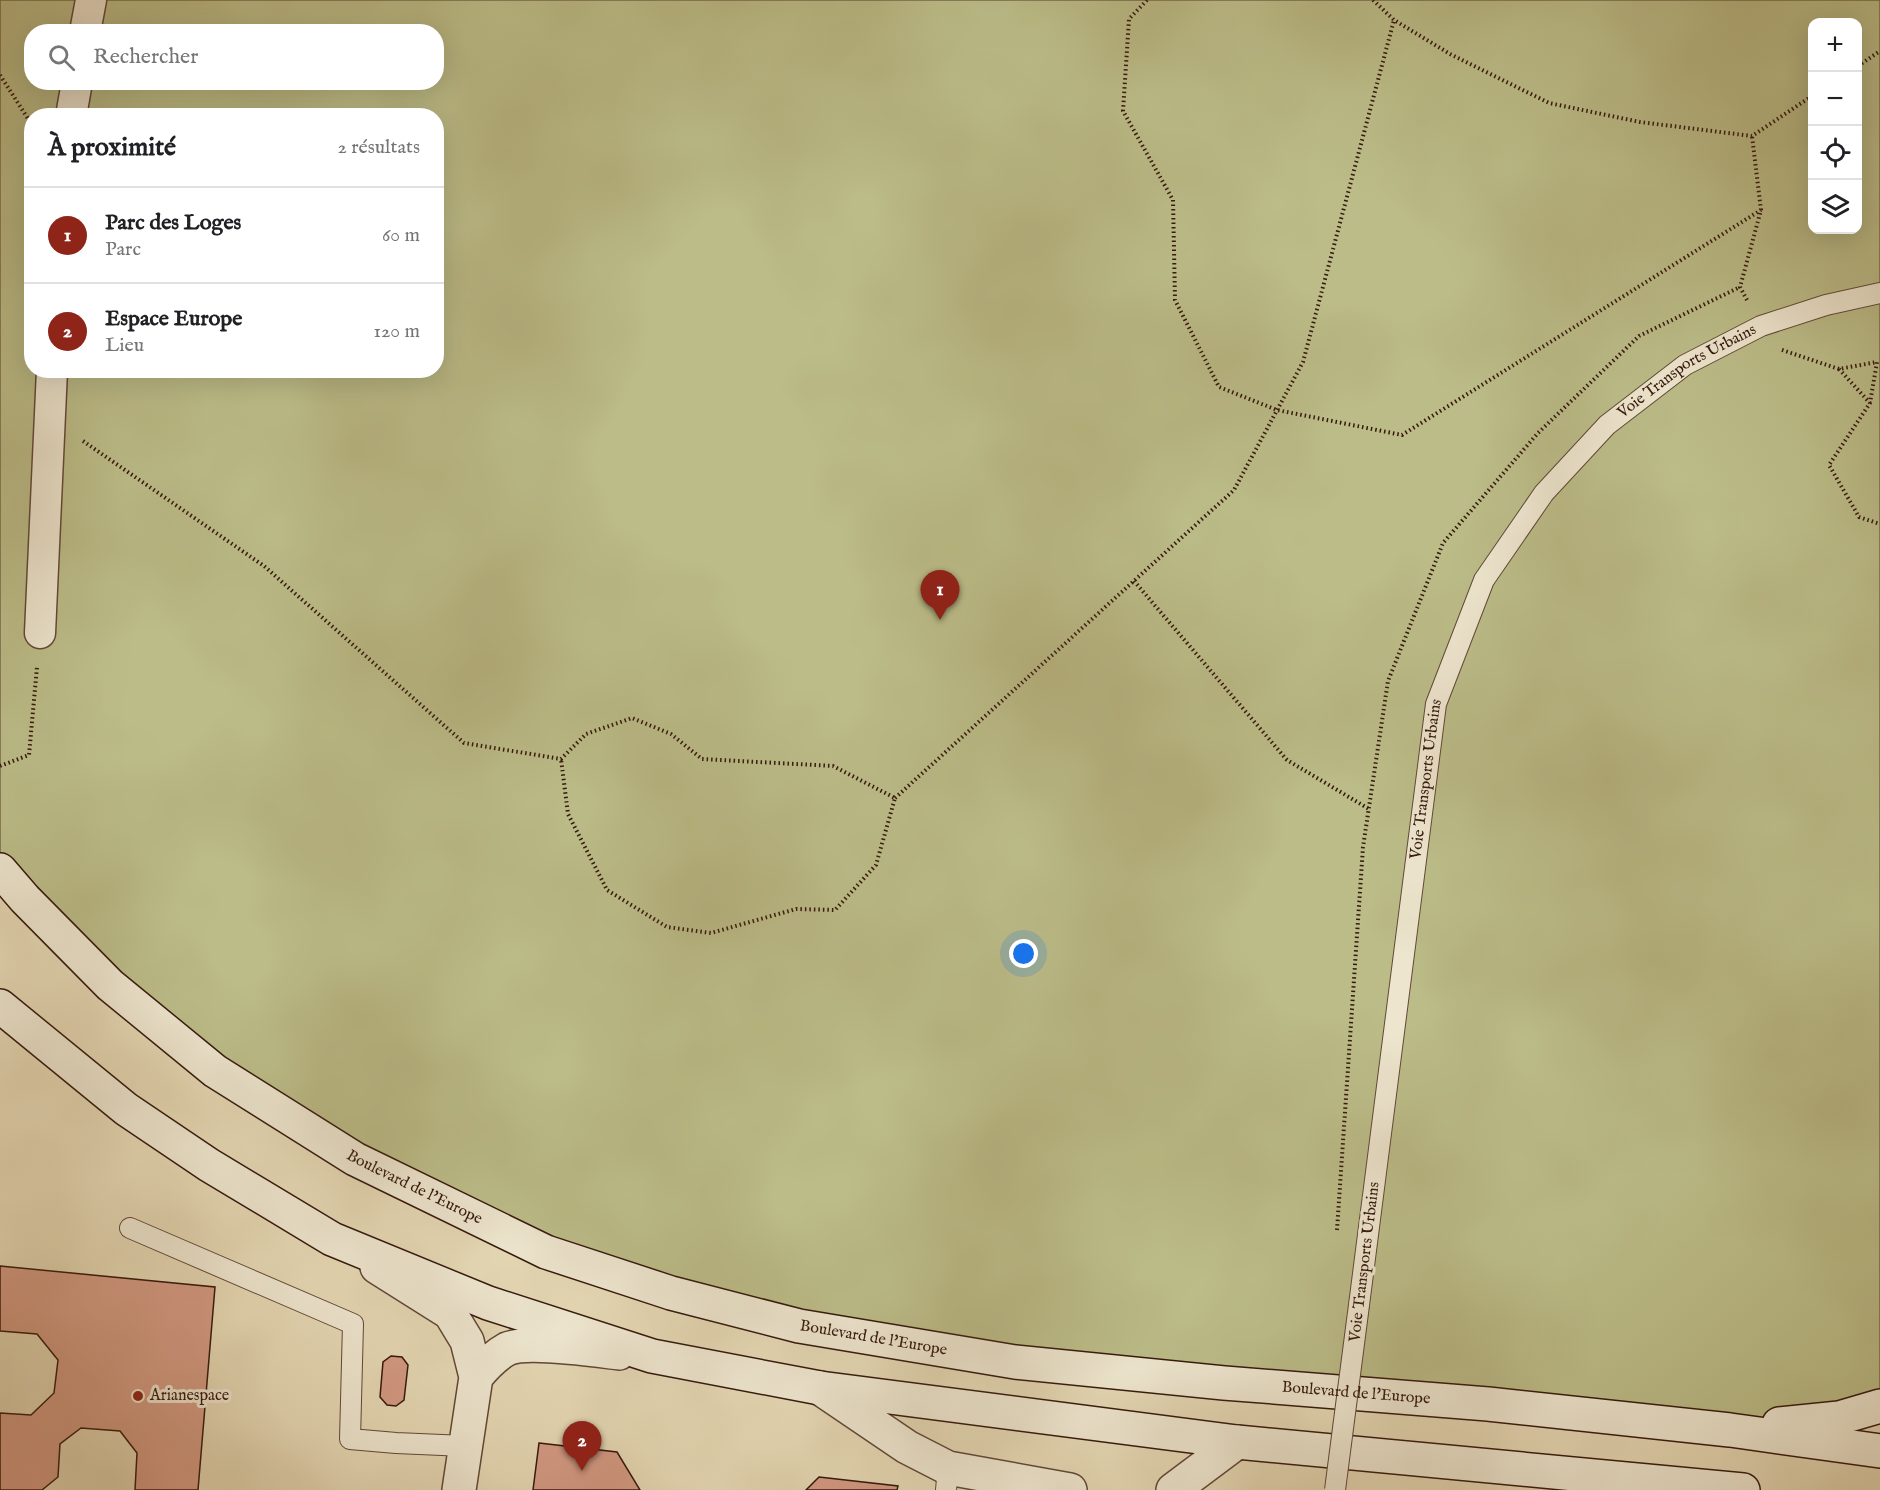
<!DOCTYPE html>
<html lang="fr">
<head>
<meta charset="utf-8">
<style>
  :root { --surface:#fff; --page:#f6f6f6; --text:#202124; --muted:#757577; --line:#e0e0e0; --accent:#8f2418 }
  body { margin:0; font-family:"IM FELL English",serif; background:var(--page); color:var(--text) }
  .controls { position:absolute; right:18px; top:18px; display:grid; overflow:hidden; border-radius:12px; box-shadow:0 6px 24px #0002 }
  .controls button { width:54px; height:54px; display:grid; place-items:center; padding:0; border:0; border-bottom:2px solid var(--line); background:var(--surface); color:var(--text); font:30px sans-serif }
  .you { position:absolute; left:1024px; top:954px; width:21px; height:21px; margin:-15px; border:4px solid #fff; border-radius:50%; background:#1a73e8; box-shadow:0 0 0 9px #1a73e833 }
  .badge { display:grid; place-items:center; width:39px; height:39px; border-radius:50%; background:var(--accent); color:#fff; font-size:20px; font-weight:700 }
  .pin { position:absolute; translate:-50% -50px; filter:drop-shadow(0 2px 3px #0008) }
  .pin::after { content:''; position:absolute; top:32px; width:21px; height:18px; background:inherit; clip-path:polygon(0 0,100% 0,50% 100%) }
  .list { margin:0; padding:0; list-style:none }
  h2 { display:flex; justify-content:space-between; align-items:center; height:78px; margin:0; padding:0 24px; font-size:26px }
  h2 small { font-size:20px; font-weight:400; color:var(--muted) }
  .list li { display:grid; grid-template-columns:39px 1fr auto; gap:18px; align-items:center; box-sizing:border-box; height:96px; padding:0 24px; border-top:2px solid var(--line) }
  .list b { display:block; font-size:22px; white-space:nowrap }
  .list p { margin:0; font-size:20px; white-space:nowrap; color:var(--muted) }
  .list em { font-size:20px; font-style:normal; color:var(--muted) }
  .icon { flex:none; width:33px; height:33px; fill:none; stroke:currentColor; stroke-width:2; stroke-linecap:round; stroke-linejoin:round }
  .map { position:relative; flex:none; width:1880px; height:1490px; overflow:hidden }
  .search { position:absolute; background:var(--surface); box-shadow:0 6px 24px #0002; left:24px; top:24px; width:420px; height:66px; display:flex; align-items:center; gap:15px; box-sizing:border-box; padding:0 21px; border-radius:24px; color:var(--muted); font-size:22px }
  .panel { position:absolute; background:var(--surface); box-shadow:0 6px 24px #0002; left:24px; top:108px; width:420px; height:270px; border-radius:24px }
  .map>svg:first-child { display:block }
  .green { fill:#bbbc88; stroke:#786a4b; stroke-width:1.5; fill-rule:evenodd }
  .building { fill:#d39a83; stroke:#36190e; stroke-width:1.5 }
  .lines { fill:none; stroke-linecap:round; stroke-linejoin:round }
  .service-casing { stroke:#624837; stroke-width:22 }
  .pedestrian-casing { stroke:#624837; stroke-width:33 }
  .minor-casing { stroke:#624837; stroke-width:36 }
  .secondary-casing { stroke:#36190e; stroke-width:36 }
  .path { stroke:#36190e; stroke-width:4; stroke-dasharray:1.5 3; stroke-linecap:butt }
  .service { stroke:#ede5ce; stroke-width:20 }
  .pedestrian { stroke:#ede5ce; stroke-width:30 }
  .minor { stroke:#ede5ce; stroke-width:33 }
  .secondary { stroke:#ede5ce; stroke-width:33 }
  .service-bridge-casing { stroke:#624837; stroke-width:22; stroke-linecap:butt }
  .service-bridge { stroke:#ede5ce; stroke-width:20 }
  .poi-dot { fill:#8f2418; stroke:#ede5ce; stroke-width:2 }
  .labels { text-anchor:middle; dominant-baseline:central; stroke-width:6; stroke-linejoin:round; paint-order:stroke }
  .street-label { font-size:16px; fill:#36190e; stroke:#ede5ce }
  .poi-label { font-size:16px; fill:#36190e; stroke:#ede5ce; text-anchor:start }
</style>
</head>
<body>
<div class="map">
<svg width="1880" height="1490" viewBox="0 0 1880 1490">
  <rect width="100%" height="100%" fill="#e4d7b3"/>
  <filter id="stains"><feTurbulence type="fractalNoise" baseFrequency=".00333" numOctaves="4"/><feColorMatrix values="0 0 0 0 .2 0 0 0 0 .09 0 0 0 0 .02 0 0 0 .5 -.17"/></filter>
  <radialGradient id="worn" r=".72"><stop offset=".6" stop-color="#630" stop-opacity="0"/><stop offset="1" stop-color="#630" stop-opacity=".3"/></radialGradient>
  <path class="green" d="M0,0H1880V1406L1730,1430L1015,1362L546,1252L215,1071L0,870ZM1812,22H1858V230H1812ZM32,32H436V82H32ZM32,116H436V370H32Z"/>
  <path class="building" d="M0,1266L215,1287L198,1490H135L137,1453L120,1431L81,1428L60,1444L58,1477L42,1490H0V1413L31,1415L54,1393L58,1360L37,1334L0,1331Z
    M391,1356L402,1357L408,1365L404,1400L396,1406L387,1405L380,1397L383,1362Z
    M539,1443L617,1452L640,1490H533Z
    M819,1477L898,1486L897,1490H806Z"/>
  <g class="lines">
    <defs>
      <g id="service">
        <path d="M130,1228L353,1324L350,1439L396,1443L465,1446"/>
        <path id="s1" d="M1359,1305L1436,704L1484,580L1544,493L1607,425L1685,365L1761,326L1826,305L1880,293"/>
        <path d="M946,1490L948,1468"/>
      </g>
      <path id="pedestrian" d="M85,32L91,0
        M71,116L77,82
        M40,633L52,370"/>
      <path id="minor" d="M377,1267L450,1313L467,1341L476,1377L459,1490
        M476,1377C485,1366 494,1356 507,1349C527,1340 595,1350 619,1353
        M820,1388L907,1447L948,1468L1070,1490
        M1173,1490L1237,1442"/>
      <g id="secondary">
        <path id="s2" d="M0,870L25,899L110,985L215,1071L355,1159L546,1252L671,1293L799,1326L1015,1362L1224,1383L1488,1404L1730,1430L1880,1451"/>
        <path d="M0,1006L126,1109L209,1165L332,1239L488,1303L652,1356L820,1388L1237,1442L1743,1490"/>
        <path d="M1779,1424L1839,1418L1880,1406"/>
      </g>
    </defs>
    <use href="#service" class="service-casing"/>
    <use href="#pedestrian" class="pedestrian-casing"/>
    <use href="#minor" class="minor-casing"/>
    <use href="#secondary" class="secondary-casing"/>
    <path class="path" d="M1147,0L1129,19L1123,111L1173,200L1175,300L1219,387L1277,410L1402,435L1761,210
      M1373,0L1394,20L1450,54L1549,103L1640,122L1752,136L1812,96
      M1858,66L1880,51
      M0,75L32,125
      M1747,300L1740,287L1761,210L1752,136
      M1782,350L1839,369L1877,362L1870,403L1829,465L1859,517L1880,524
      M1839,369L1870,403
      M83,441L264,566L464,743L561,759L586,734L632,718L671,734L702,759L833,766L895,798L876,865L835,910L796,909L711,933L667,927L607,890L568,814L561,759
      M1134,581L1287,760L1369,809
      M0,766L29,755L37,667
      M895,798L1234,490L1303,362L1394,20
      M1337,1230L1363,847L1388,681L1443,543L1538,433L1639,336L1740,287"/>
    <use href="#service" class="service"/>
    <use href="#pedestrian" class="pedestrian"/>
    <use href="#minor" class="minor"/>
    <use href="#secondary" class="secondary"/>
    <defs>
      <path id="service-bridge" d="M1335,1490L1359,1305"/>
    </defs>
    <use href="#service-bridge" class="service-bridge-casing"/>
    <use href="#service-bridge" class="service-bridge"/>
  </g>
  <circle class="poi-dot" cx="138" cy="1396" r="6"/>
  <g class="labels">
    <g class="street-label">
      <text stroke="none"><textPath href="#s1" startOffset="1034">Voie Transports Urbains</textPath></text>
      <text stroke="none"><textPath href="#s1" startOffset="530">Voie Transports Urbains</textPath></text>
      <text stroke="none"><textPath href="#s2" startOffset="526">Boulevard de l'Europe</textPath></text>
      <text transform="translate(1365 1262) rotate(-83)">Voie Transports Urbains</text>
      <text stroke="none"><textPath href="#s2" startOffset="1012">Boulevard de l'Europe</textPath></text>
      <text stroke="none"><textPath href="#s2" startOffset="1498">Boulevard de l'Europe</textPath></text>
    </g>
    <g class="poi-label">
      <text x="150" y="1396">Arianespace</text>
    </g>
  </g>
  <rect width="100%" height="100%" filter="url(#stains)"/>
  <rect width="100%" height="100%" fill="url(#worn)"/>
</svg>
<div class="controls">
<button>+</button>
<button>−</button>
<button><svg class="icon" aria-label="locate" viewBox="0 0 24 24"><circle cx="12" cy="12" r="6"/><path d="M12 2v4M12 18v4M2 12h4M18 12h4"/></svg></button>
<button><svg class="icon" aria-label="layers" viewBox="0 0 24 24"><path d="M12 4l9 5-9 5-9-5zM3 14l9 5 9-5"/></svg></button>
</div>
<div class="you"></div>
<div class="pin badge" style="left:940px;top:620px">1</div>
<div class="pin badge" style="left:582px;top:1471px">2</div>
<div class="search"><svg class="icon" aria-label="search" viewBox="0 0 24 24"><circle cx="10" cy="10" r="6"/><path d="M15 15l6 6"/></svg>Rechercher</div>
<section class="panel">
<h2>À proximité<small>2 résultats</small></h2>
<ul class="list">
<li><span class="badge">1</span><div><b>Parc des Loges</b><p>Parc</p></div><em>60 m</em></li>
<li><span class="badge">2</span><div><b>Espace Europe</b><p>Lieu</p></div><em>120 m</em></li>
</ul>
</section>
</div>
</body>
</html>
